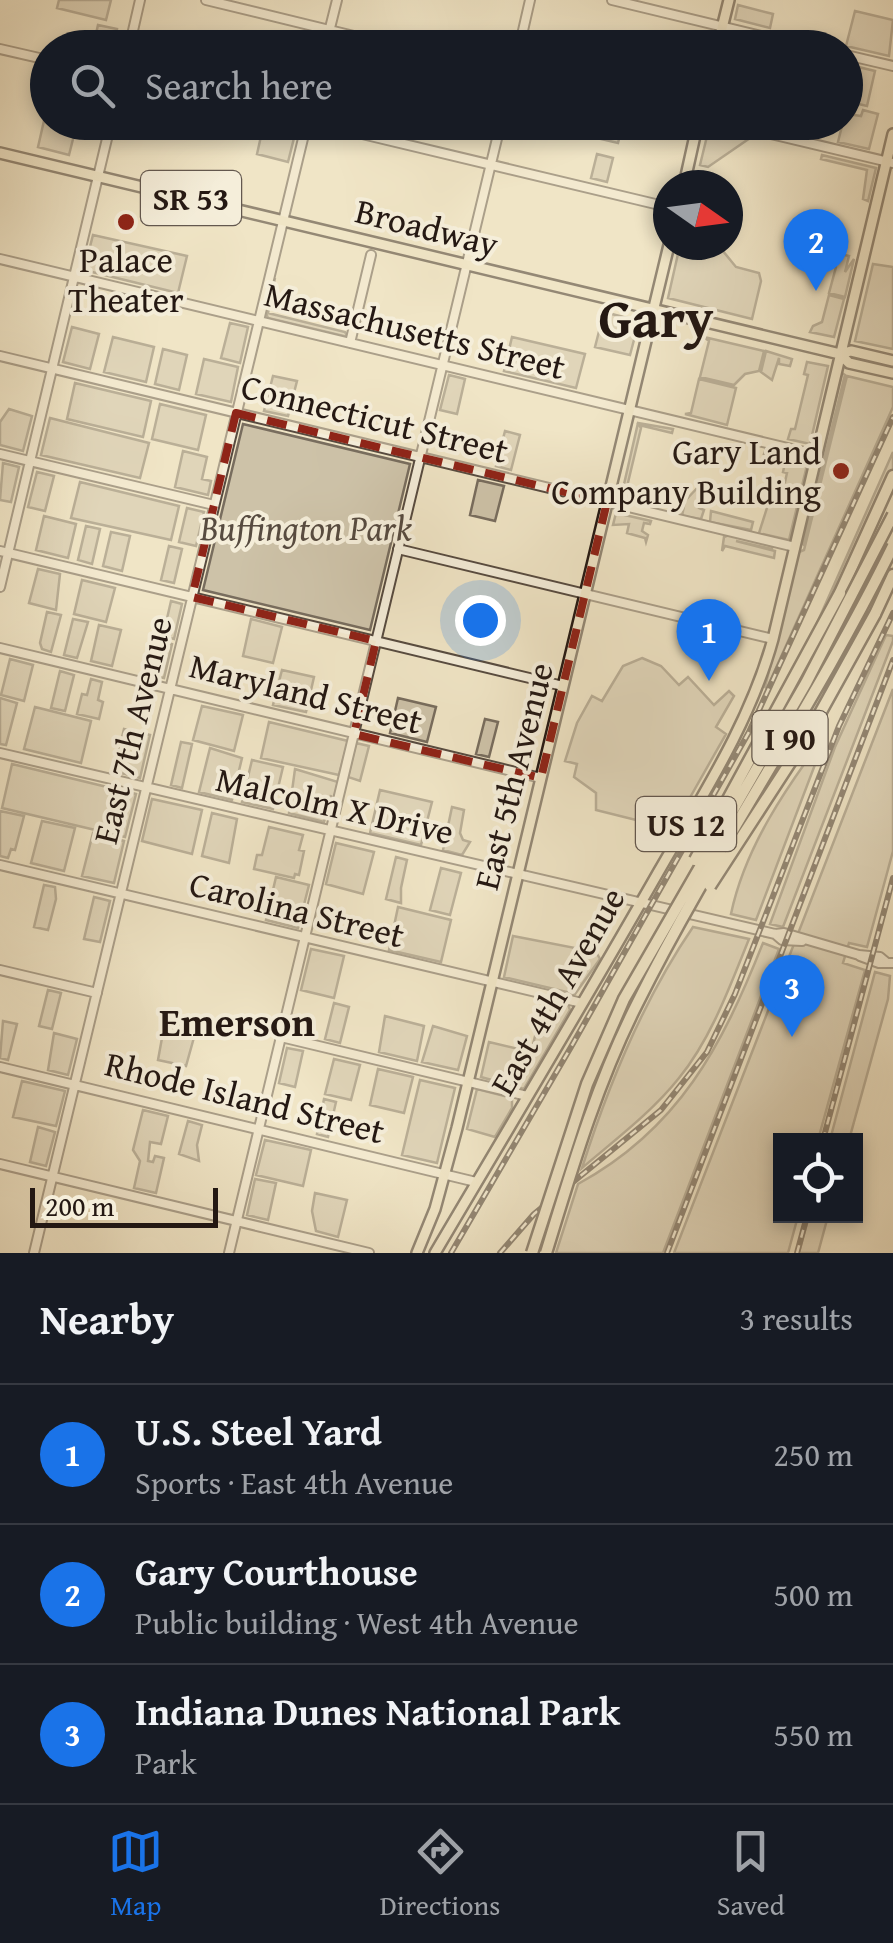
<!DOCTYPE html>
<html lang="en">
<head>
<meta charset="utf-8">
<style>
  :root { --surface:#171b24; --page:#20242c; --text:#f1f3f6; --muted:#9ea1a6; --line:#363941; --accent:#1a73e8 }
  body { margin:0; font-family:"Gentium Book Plus",serif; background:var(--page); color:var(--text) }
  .controls { position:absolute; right:30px; bottom:30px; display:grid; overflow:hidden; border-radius:0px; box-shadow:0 5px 15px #0003 }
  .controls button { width:90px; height:90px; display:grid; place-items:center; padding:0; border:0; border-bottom:2px solid var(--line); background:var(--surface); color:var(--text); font:50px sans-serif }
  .compass { position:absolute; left:653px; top:170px; width:90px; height:90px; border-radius:50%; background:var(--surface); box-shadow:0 5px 15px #0003; rotate:104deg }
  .scale { position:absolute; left:30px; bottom:25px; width:188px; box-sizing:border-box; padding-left:10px; border:5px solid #241813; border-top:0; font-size:28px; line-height:35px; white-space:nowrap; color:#241813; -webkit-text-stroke:8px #f5eeda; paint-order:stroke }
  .you { position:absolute; left:480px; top:620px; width:35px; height:35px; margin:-25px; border:8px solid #fff; border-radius:50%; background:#1a73e8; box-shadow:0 0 0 15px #1a73e833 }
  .badge { display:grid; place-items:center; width:65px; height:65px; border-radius:50%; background:var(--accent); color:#fff; font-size:32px; font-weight:700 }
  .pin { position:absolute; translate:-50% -82px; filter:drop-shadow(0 2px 5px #0008) }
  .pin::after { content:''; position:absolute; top:52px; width:35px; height:30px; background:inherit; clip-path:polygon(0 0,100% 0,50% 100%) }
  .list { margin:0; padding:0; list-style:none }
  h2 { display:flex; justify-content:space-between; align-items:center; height:130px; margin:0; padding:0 40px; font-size:42px }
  h2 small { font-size:32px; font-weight:400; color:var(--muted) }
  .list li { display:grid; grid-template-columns:65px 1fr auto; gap:30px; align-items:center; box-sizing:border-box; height:140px; padding:0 40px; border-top:2px solid var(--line) }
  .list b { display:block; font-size:38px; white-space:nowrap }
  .list p { margin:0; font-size:32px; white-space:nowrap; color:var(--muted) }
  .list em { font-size:32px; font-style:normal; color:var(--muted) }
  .icon { flex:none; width:55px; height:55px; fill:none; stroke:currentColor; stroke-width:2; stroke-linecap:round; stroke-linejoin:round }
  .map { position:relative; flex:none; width:893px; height:1253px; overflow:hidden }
  .search { position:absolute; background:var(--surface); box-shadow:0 5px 15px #0003; left:30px; right:30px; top:30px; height:110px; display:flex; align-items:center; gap:25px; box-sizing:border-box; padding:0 35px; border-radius:55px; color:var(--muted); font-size:38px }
  .sheet { height:550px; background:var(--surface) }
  nav { display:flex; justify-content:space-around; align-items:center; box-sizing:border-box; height:140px; border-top:2px solid var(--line); background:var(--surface); font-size:28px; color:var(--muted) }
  nav a { display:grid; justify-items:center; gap:5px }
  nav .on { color:var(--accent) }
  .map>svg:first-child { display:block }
  .green { fill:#cdc2a8; stroke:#786d5e; stroke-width:2.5 }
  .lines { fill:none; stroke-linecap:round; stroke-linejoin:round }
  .minor-casing { stroke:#574b40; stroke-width:12 }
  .major-casing { stroke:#241813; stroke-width:14 }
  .highway-casing { stroke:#241813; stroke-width:15 }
  .minor { stroke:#f5eeda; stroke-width:8 }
  .major { stroke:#f0e5c6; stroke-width:9 }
  .highway { stroke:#f0e5c6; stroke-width:10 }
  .rail-casing { stroke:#241813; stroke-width:6 }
  .rail { stroke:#f5eeda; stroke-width:2.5; stroke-dasharray:8; stroke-linecap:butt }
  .highway-bridge-casing { stroke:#241813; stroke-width:15; stroke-linecap:butt }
  .highway-bridge { stroke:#f0e5c6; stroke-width:10 }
  .marked { fill:none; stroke:#8f2418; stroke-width:8; stroke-dasharray:20 12; stroke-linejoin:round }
  .poi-dot { fill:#8f2418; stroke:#f5eeda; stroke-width:4 }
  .labels { text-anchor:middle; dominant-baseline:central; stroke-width:8; stroke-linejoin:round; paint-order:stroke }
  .shield { fill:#f5eeda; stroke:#63584f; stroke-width:2.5 }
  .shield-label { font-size:32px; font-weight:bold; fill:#241813 }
  .street-label { font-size:35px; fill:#241813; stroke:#f5eeda }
  .poi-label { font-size:35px; fill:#241813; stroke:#f5eeda }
  .park-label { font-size:35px; font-style:italic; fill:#574b40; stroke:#f5eeda }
  .quarter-label { font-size:40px; font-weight:bold; fill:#241813; stroke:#f5eeda }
  .town-label { font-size:55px; font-weight:bold; fill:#241813; stroke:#f5eeda }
</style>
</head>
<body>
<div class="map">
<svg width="893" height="1253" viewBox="0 0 893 1253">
  <rect width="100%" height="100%" fill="#f0e5c6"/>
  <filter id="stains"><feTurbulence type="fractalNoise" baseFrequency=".002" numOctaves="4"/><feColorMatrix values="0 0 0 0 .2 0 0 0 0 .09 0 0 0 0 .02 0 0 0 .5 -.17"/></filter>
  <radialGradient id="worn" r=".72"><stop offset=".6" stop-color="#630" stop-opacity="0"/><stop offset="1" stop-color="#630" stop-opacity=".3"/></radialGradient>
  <path class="green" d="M59,0H111L106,20L57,8Z
    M738,5L773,14L770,28L735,19Z
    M855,11L893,20L889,56L846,46Z
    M98,25L117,29L115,43L120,47H93Z
    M846,64L875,71L867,106L846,101Z
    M847,106L855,108L854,115L861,116L863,110L878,114L869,149L838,142Z
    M46,112L48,122L77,123L69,155L38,147Z
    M264,123L297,126L288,162L257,154Z
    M578,123H623L618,143L576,133Z
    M709,128L750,138L708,167L700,165Z
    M597,154L613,158L607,182L591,178Z
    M822,155L876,168L868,201L863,199L867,170L821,159Z
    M93,235L187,256L178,293L84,270Z
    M680,245H718L736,267L759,273L761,281L752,319L668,298Z
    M831,252L849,256L845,272L854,259L845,297L829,293L836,267L829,259Z
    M873,264L893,267V349L855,341Z
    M275,278L268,313L345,332L348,337L268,318L265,311Z
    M829,295L844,299L834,337L810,332L813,326L822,322Z
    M604,312L639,321L630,355L595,347Z
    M230,323L248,327L240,363L221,358Z
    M72,327L99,334L90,369L63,362Z
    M113,337L154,347L146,382L104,372Z
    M512,337L585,354L576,388L504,371Z
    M704,337L764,351L759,371L745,374L734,385L700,377L709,341Z
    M163,349L187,355L179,390L155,384Z
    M766,351L792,359L790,366L779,364V358L772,380L761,372Z
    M204,359L238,367L231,402L196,394Z
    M807,362L828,366L810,444L788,439L791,429H795L808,375L804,374Z
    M842,373L845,375L803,544L801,542Z
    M449,375L465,379L457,414L440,410Z
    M273,376L297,381L288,416L264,411Z
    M847,376L893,387V407L767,688L765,687L799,552L804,550Z
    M699,379L736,388L727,425L685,414L691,413Z
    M75,383L151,401L143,437L67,419Z
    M160,404L206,415L198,450L152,439Z
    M9,409L32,416L23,451L0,445V422Z
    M50,418L149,443L140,478L41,455Z
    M638,423L673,429L672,433L639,425L641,428L626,491L622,493Z
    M243,424L410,464L370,630L203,590Z
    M505,431L520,435L511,470L496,466Z
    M766,448L806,460L767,452L808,461L789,540L759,533L772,492L776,500L784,498L776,489L781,481L785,482L787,473L783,472L785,463L769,459L770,455L764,454Z
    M183,451L207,457L202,479L211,481L208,495L175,487Z
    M893,452V470L806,648Z
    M3,463L19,467L11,502L0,500Z
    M37,472L54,476L45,511L28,507Z
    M478,480L504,486L495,521L470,515Z
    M80,482L179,506L171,540L71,518Z
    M699,486L704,487L699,508L704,510L701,519L682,516L685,501Z
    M187,508L204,512L196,546L179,542Z
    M711,511L753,522L751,530L710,522Z
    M616,513L651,521L650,524L644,523L642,531L648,535L646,542L645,538L627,533L629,524L613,525Z
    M44,516L76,524L68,558L36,550Z
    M86,526L100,529L92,564L78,560Z
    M111,532L130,536L122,571L103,566Z
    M729,535L772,546V549L736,541L775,551L774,558L725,546L722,551L724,537Z
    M169,546L182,549L174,583L161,580Z
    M38,569L60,574L56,610L29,603Z
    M82,580L115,588L106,622L74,614Z
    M171,601L182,604L174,639L163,636Z
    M47,612L61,615L51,652L42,649L40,643Z
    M73,619L88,622L77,658L64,655Z
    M251,619L282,627L273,663L243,656Z
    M99,625L121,630L112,666L91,661Z
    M886,635L893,636V641L783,927L770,924L835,747Z
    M162,641L172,644L164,678L154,676Z
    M642,658L661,666L679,685L688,677L714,705L729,691L734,696L716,727L726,734L675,824L664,827L596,810V793L574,777L577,764L565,761L577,723L592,696L602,701L623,666Z
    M10,659L33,665L24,701L1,695Z
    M282,670L314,677L306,712L273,705Z
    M60,671L74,675L65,711L51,708Z
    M91,679L102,682L98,700L103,702L99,719L77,714L82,694L87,695Z
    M893,689V851L867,947L849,943L843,963L865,970L818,1140H780V1216H798L788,1253H674Z
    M0,698L17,703L6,745L0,744Z
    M398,698L436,707L427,742L390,733Z
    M202,706L243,715L234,751L193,740Z
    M35,707L91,721L81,763L24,749Z
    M485,719L498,722L489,757L476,754Z
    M269,722L348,741L339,775L261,758Z
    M124,729L150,735L140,778L114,771Z
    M827,733L756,920L731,914C745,847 787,786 827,733Z
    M181,742L192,744L182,788L171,785Z
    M356,743L369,746L360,781L348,777Z
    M210,748L242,758L232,800L199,792Z
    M252,760L283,767L273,809L242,802Z
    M12,764L136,794L125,837L2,808Z
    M295,769L338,782L328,823L331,795L324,822L289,813Z
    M380,790L432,802L421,845L370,833Z
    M152,799L202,810L192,854L142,841Z
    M452,807L464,810L460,833L463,840L470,842L462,855L443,850Z
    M0,811L24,816L15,850L11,849L8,858L0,856Z
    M212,813L237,819L229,863L202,856Z
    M42,821L75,828L64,871L31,863Z
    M269,827L303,835L299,850L304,851L299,875L295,874L294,878L254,869L257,855H262Z
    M93,833L124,841L114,883L82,876Z
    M336,843L374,852L363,894L326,884Z
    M396,857L407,860L401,888V903L386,899Z
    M441,868L461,873L450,915L430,910Z
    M276,877L309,885L298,928L266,920Z
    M44,885L55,887L56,899L48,930L34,927Z
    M94,897L110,901L100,942L84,939Z
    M398,907L451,920L441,962L389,950Z
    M693,927L749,939C730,986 711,1039 679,1078C651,1113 616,1139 582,1168C609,1083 643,1000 693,927Z
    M513,936L596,952L600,959L575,994L504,977Z
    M763,943L779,949L663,1253H556L578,1184C679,1129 722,1046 763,943Z
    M311,949L344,956L334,998L301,990Z
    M875,972L890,976L888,999L849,1140H830Z
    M48,990L61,993L52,1029L39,1026Z
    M544,1001L568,1004L570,1010L524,1089L481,1077L489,1042L531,1052Z
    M334,1003L349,1007L340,1043L325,1039Z
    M166,1016L198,1023L186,1066L158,1060Z
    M385,1016L424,1026L417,1061L379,1052Z
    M3,1021L17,1024L8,1060L0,1058Z
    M433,1026L467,1036L458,1070L422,1062Z
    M54,1033L77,1039L68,1075L48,1070Z
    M287,1048L303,1051L295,1087L279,1083Z
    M334,1059L360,1065L351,1100L325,1094Z
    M378,1069L413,1077L404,1113L370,1105Z
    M420,1080L455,1088L437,1163L402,1155Z
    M22,1081L65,1091L56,1126L13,1117Z
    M477,1089L512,1098V1108L495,1137L467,1129Z
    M324,1099L336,1102L328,1137L317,1134Z
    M143,1110L168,1116L161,1144L150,1142L148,1161L153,1162L155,1156L164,1158L156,1193L134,1188L140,1161L133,1150Z
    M188,1121L202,1125L197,1145L199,1161L179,1154Z
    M38,1127L55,1132L46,1166L30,1162Z
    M265,1140L311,1150L303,1186L256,1175Z
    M255,1179L276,1183L268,1220L247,1215Z
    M315,1193L347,1200L338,1237L316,1231L312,1211Z
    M809,1216H828L818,1253H799Z"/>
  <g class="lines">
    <defs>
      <path id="minor" d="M206,0L403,48
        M612,0L811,48
        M129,48L140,0
        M325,48L337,0
        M519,48L530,0
        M0,49L48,60
        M846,55L893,66
        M312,122L668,207
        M721,122L893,163
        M0,259L817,455
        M350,343L371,255
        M0,356L795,547
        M0,454L214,505
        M398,549L773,639
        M0,551L563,686
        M0,587L111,122
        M0,648L541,778
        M0,753L775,934L784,933L859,955L880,957L886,962
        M0,865L582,1003
        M775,934L782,940L802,941
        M860,956L879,963H893
        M0,970L97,993
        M281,1037L527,1096
        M0,1067L476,1182
        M0,1164L369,1253
        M34,1253L307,122
        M229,1253L501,122"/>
      <path id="major" d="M717,48L729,0
        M0,153L840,354L849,363L893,373
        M684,185L698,122
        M840,354L851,351L893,361
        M417,1253L435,1209L457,1128L669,245
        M435,1253C510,1126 586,999 659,871C702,796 750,723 773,639L893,134"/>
      <path id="highway" d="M840,593L893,476
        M875,614L893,575"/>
    </defs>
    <use href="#minor" class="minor-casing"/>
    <use href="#major" class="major-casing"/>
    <use href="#highway" class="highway-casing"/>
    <use href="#minor" class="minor"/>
    <use href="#major" class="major"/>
    <use href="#highway" class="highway"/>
    <defs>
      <path id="rail" d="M823,1140L893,878
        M451,1253L571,1047L749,732L893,417
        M500,1253L534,1214L661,1110L707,1052L735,994L839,726L893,613
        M667,1253L893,660
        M797,1253L807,1216"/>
    </defs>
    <use href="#rail" class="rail-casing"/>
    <use href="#rail" class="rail"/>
    <defs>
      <path id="highway-bridge" d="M695,860L840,593
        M710,886L808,735L875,614
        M532,1253L587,1084L624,999L806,683L893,515
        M546,1253C572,1168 597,1083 637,1004C715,847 816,704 893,546"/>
    </defs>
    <use href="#highway-bridge" class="highway-bridge-casing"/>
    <use href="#highway-bridge" class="highway-bridge"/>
  </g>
  <path d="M0 0H893V1253H0ZM236,413L607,502L541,778L354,734L376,641L192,597Z" fill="#f0e5c6" fill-opacity=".55" fill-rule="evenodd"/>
  <path class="marked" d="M236,413L607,502L541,778L354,734L376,641L192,597Z"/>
  <g class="poi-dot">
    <circle cx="126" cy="222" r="10"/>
    <circle cx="841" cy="471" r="10"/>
  </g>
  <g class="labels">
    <g class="shield">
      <rect x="141" y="171" width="100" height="54" rx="8"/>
      <rect x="752.5" y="711" width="75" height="54" rx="8"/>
      <rect x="636" y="797" width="100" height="54" rx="8"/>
    </g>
    <g class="shield-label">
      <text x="191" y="198">SR 53</text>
      <text x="790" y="738">I 90</text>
      <text x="686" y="824">US 12</text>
    </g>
    <g class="street-label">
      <text transform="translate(427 227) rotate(14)">Broadway</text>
      <text transform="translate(415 330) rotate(14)">Massachusetts Street</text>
      <text transform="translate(375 418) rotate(14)">Connecticut Street</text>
      <text transform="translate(306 693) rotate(14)">Maryland Street</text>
      <text transform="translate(132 730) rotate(-76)">East 7th Avenue</text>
      <text transform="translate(513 776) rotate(-76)">East 5th Avenue</text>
      <text transform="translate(335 805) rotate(13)">Malcolm X Drive</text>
      <text transform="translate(297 909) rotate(14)">Carolina Street</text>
      <text transform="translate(557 991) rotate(-60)">East 4th Avenue</text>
      <text transform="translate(245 1097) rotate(14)">Rhode Island Street</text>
    </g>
    <g class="poi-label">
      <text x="126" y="259">Palace<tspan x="126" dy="40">Theater</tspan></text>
      <text x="821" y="451" text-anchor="end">Gary Land<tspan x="821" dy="40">Company Building</tspan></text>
    </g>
    <g class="park-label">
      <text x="306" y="527">Buffington Park</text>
    </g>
    <g class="quarter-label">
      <text x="237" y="1021">Emerson</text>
    </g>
    <g class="town-label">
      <text x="656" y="317">Gary</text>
    </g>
  </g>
  <rect width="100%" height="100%" filter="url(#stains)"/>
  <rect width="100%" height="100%" fill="url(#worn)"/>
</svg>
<div class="controls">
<button><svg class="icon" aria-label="locate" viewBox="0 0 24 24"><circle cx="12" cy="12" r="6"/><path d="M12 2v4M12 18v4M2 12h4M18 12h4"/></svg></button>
</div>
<svg class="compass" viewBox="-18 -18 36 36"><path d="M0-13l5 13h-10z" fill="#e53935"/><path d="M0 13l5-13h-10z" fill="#9ea1a6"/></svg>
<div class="scale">200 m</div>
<div class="you"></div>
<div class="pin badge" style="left:709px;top:681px">1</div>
<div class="pin badge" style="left:816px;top:291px">2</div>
<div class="pin badge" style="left:792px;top:1037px">3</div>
<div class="search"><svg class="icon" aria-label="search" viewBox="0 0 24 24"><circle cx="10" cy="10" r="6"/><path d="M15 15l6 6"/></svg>Search here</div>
</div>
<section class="sheet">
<h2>Nearby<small>3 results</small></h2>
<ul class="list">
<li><span class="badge">1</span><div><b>U.S. Steel Yard</b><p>Sports · East 4th Avenue</p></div><em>250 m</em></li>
<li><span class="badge">2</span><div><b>Gary Courthouse</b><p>Public building · West 4th Avenue</p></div><em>500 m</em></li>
<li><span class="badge">3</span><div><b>Indiana Dunes National Park</b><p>Park</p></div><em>550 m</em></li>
</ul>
</section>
<nav>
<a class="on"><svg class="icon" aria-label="map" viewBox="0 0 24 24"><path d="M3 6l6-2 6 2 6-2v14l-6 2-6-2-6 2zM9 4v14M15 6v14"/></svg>Map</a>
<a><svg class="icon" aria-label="directions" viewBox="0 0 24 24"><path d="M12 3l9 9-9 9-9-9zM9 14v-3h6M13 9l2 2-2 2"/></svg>Directions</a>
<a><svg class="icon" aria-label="saved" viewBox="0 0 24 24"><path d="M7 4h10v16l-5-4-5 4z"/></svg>Saved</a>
</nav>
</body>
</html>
